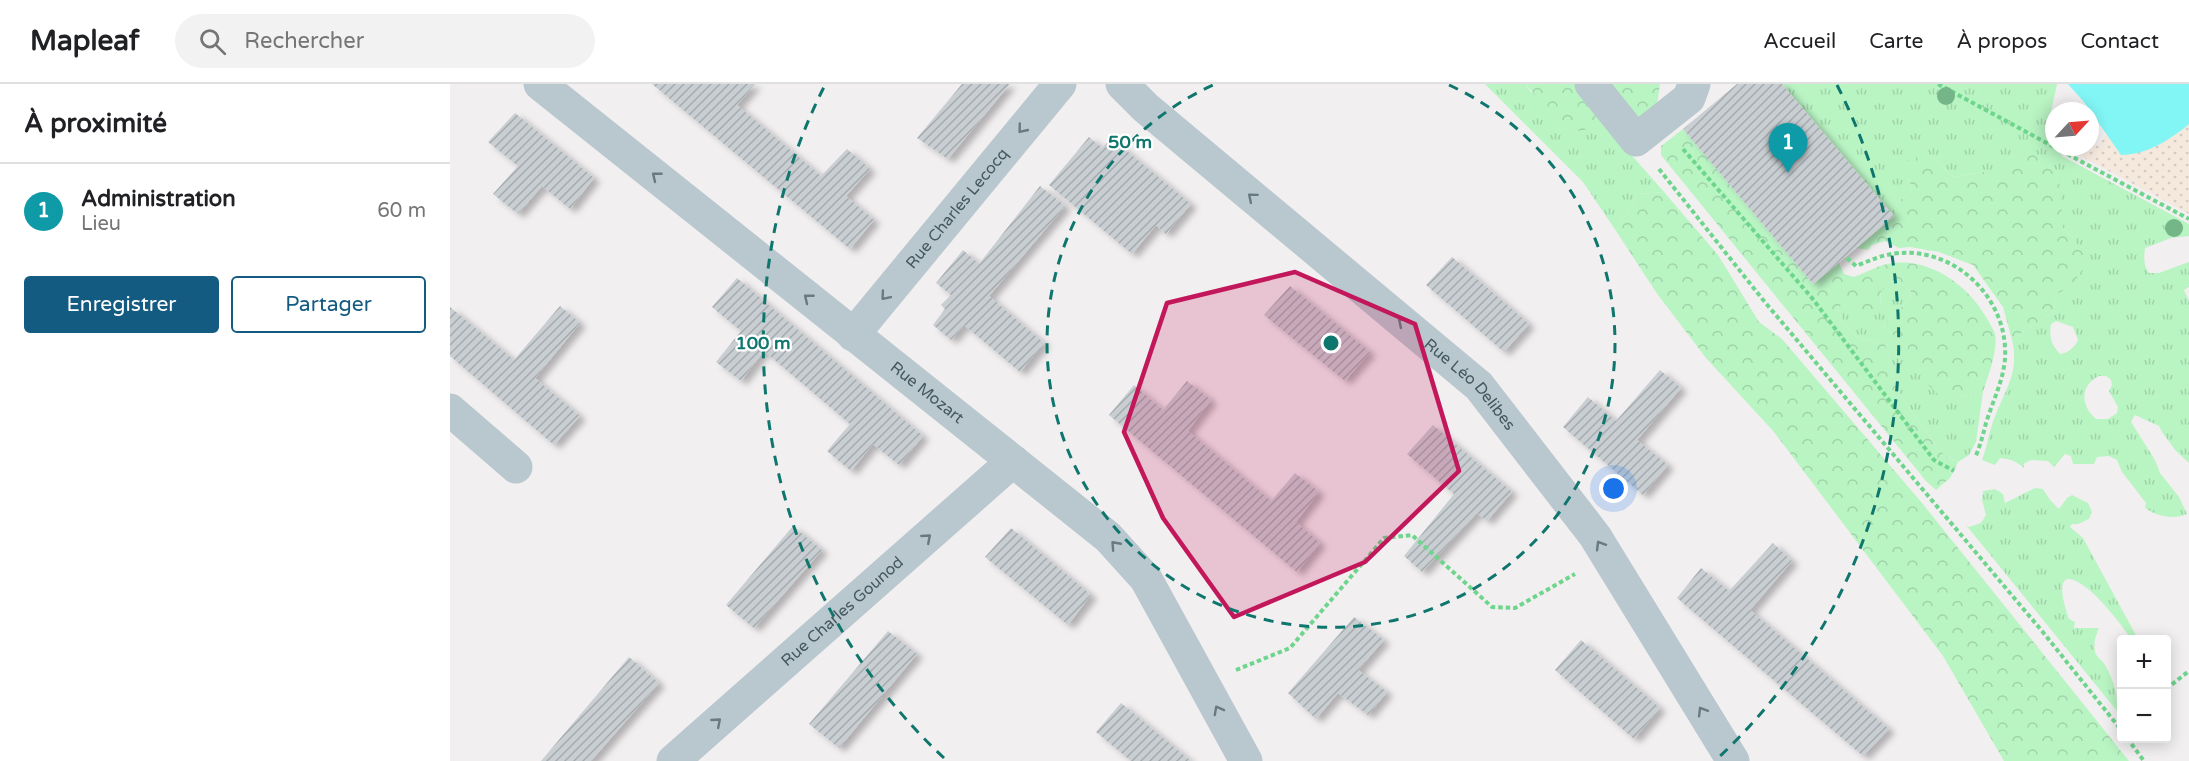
<!DOCTYPE html>
<html lang="fr">
<head>
<meta charset="utf-8">
<style>
  :root { --surface:#fff; --page:#f2f2f2; --text:#202124; --muted:#757577; --line:#e0e0e0; --accent:#145b82 }
  body { margin:0; font-family:"Varela Round",sans-serif; background:var(--page); color:var(--text) }
  .controls { position:absolute; right:18px; bottom:18px; display:grid; overflow:hidden; border-radius:6px; box-shadow:0 3px 15px #0003 }
  .controls button { width:54px; height:54px; display:grid; place-items:center; padding:0; border:0; border-bottom:2px solid var(--line); background:var(--surface); color:var(--text); font:30px sans-serif }
  .compass { position:absolute; left:1595px; top:18px; width:54px; height:54px; border-radius:50%; background:var(--surface); box-shadow:0 3px 15px #0003; rotate:64deg }
  .you { position:absolute; left:1164px; top:405px; width:21px; height:21px; margin:-15px; border:4px solid #fff; border-radius:50%; background:#1a73e8; box-shadow:0 0 0 9px #1a73e833 }
  .badge { display:grid; place-items:center; width:39px; height:39px; border-radius:50%; background:var(--accent); color:#fff; font-size:20px; font-weight:700 }
  .pin { position:absolute; translate:-50% -50px; filter:drop-shadow(0 2px 3px #0008) }
  .pin::after { content:''; position:absolute; top:32px; width:21px; height:18px; background:inherit; clip-path:polygon(0 0,100% 0,50% 100%) }
  .list { margin:0; padding:0; list-style:none }
  h2 { display:flex; justify-content:space-between; align-items:center; height:78px; margin:0; padding:0 24px; font-size:26px }
  h2 small { font-size:20px; font-weight:400; color:var(--muted) }
  .list li { display:grid; grid-template-columns:39px 1fr auto; gap:18px; align-items:center; box-sizing:border-box; height:96px; padding:0 24px; border-top:2px solid var(--line) }
  .list b { display:block; font-size:22px; white-space:nowrap }
  .list p { margin:0; font-size:20px; white-space:nowrap; color:var(--muted) }
  .list em { font-size:20px; font-style:normal; color:var(--muted) }
  .actions { display:flex; gap:12px; padding:18px 24px }
  .actions a { flex:1; padding:14px 0; border:2px solid var(--accent); border-radius:6px; text-align:center; font-size:21px; color:var(--accent) }
  .actions .main { background:var(--accent); color:#fff }
  .icon { flex:none; width:33px; height:33px; fill:none; stroke:currentColor; stroke-width:2; stroke-linecap:round; stroke-linejoin:round }
  .map { position:relative; flex:none; width:1739px; height:677px; overflow:hidden }
  header { display:flex; align-items:center; gap:36px; box-sizing:border-box; height:84px; padding:0 30px; background:var(--surface); border-bottom:2px solid var(--line) }
  header strong { font-size:28px }
  nav { display:flex; gap:33px; margin-inline-start:auto; font-size:21px }
  .search { width:420px; height:54px; background:var(--page); display:flex; align-items:center; gap:15px; box-sizing:border-box; padding:0 21px; border-radius:33px; color:var(--muted); font-size:22px }
  main { display:flex }
  aside { flex:1; background:var(--surface) }
  .map>svg:first-child { display:block }
  .grass { fill:url(#grass-tufts); fill-rule:evenodd }
  .forest { fill:url(#forest-crowns) }
  .sand { fill:url(#sand-dots) }
  .water { fill:#82f5f5 }
  .building { fill:url(#building-hatch); filter:url(#shadow) }
  .lines { fill:none; stroke-linecap:round; stroke-linejoin:round }
  .path { stroke:#6ed58c; stroke-width:4; stroke-dasharray:4.5 3; stroke-linecap:butt }
  .minor { stroke:#b9c8ce; stroke-width:33 }
  .tree { fill:#74b687 }
  .oneway { stroke:#687a80 }
  .marked { fill:#c2185b; fill-opacity:0.2; stroke:#c2185b; stroke-width:4.5; stroke-linejoin:round }
  .ring { fill:none; stroke:#0f766e; stroke-width:3; stroke-dasharray:10 8 }
  .labels { text-anchor:middle; dominant-baseline:central; stroke-width:4.5; stroke-linejoin:round; paint-order:stroke }
  .street-label { font-size:16px; fill:#45585f; stroke:#fff }
  .centre { fill:#0f766e; stroke:#fff; stroke-width:3 }
  .ring-label { font-size:18px; text-anchor:middle; font-weight:bold; fill:#0f766e; stroke:#fff; stroke-width:4.5; stroke-linejoin:round; paint-order:stroke }
</style>
</head>
<body>
<header>
<strong>Mapleaf</strong>
<div class="search"><svg class="icon" aria-label="search" viewBox="0 0 24 24"><circle cx="10" cy="10" r="6"/><path d="M15 15l6 6"/></svg>Rechercher</div>
<nav><a>Accueil</a><a>Carte</a><a>À propos</a><a>Contact</a></nav>
</header>
<main>
<aside>
<h2>À proximité<small></small></h2>
<ul class="list">
<li><span class="badge" style="background:#0f9aa8">1</span><div><b>Administration</b><p>Lieu</p></div><em>60 m</em></li>
</ul>
<div class="actions"><a class="main">Enregistrer</a><a>Partager</a></div>
</aside>
<div class="map">
<svg width="1739" height="677" viewBox="0 0 1739 677">
  <defs>
    <pattern id="grass-tufts" width="24" height="20" patternUnits="userSpaceOnUse" patternTransform="scale(1.5)"><rect width="24" height="20" fill="#b9f4c3"/><path d="M3 7l-1-3M5 7V3M7 7l1-3M15 17l-1-3M17 17v-4M19 17l1-3" fill="none" stroke="#a0d3aa"/></pattern>
    <pattern id="forest-crowns" width="20" height="18" patternUnits="userSpaceOnUse" patternTransform="scale(1.5)"><rect width="20" height="18" fill="#b9f4c3"/><path d="M2 6a3 3 0 1 1 6 0M12 15a3 3 0 1 1 6 0" fill="none" stroke="#a0d3aa"/></pattern>
    <pattern id="sand-dots" width="8" height="8" patternUnits="userSpaceOnUse" patternTransform="scale(1.5)"><rect width="8" height="8" fill="#f5e9de"/><path d="M2 2h.1M6 6h.1" fill="none" stroke="#d3cac1" stroke-width="1.8" stroke-linecap="round"/></pattern>
    <pattern id="building-hatch" width="6" height="6" patternUnits="userSpaceOnUse" patternTransform="scale(1.5)"><rect width="6" height="6" fill="#c8ced2"/><path d="M-1 1l2-2M0 6l6-6M5 7l2-2" fill="none" stroke="#a4aaae"/></pattern>
    <filter id="shadow"><feDropShadow dx="6" dy="4" stdDeviation="3" flood-color="#0004"/></filter>
  </defs>
  <rect width="100%" height="100%" fill="#f2eff0"/>
  <path class="grass" d="M1035,0H1075L1081,8L1156,42L1214,108L1188,110L1166,147L1133,98Z
    M1332,0H1607L1599,36L1604,48V63H1609L1612,72L1739,140V152L1721,154L1695,164C1694,173 1693,181 1699,189H1709L1739,178V203L1734,206L1739,217V379L1726,367L1712,348L1709,342L1685,331L1681,338L1705,376L1710,389L1729,413L1737,430C1723,436 1707,432 1695,424L1696,419L1672,388L1667,376L1659,372L1647,373L1644,380H1623L1621,372L1615,370L1604,383L1598,377L1581,376L1573,380L1574,384C1566,377 1560,375 1550,374L1545,381L1532,376C1536,365 1538,355 1541,344C1550,312 1571,292 1562,256C1572,246 1597,236 1603,226C1606,222 1605,216 1605,211L1622,202L1623,154L1613,144L1534,88L1504,93L1478,70L1459,96L1462,106L1447,119L1444,132ZM1606,237L1623,243L1628,256C1625,263 1618,269 1610,270C1601,261 1599,252 1601,240ZM1649,292H1656L1661,296L1662,301L1659,307L1668,323L1667,329L1658,335H1646C1631,322 1629,302 1649,292Z
    M1443,196L1461,206L1460,215L1433,242L1457,263L1466,278L1505,314L1533,308L1526,358L1519,371L1508,378L1495,372L1467,336L1446,303L1435,259C1405,257 1398,250 1387,224L1395,217L1431,222C1429,207 1431,204 1443,196Z
    M1585,404L1593,405L1600,416L1609,425L1617,414L1622,411L1638,419L1642,428L1639,435L1628,440H1622L1620,443L1633,454L1688,555H1681C1672,541 1648,511 1634,502C1602,479 1613,519 1619,535L1625,538L1624,544H1649C1646,551 1643,559 1645,567C1646,572 1649,574 1653,578C1662,591 1669,612 1667,627L1516,441L1519,443L1531,439L1536,431L1532,416L1533,407L1545,405L1553,410L1555,419Z"/>
  <path class="forest" d="M1075,0H1125L1156,42L1129,47L1111,38Z
    M1157,0H1210L1207,21L1186,37Z
    M1233,45L1363,200L1389,179L1394,190L1404,193C1416,189 1430,180 1443,179C1483,174 1521,204 1539,238C1540,241 1544,246 1545,250C1548,267 1538,292 1533,308L1505,314L1490,312L1475,298L1457,263L1433,242L1460,215L1461,206L1443,196C1431,204 1429,207 1431,222L1405,232L1395,218L1387,224C1398,250 1405,257 1435,259L1446,303L1467,336L1495,372L1508,378L1500,394L1486,406L1476,397L1211,71V62Z
    M1573,69L1599,73L1609,93L1613,144L1623,154L1638,176L1622,202L1605,211C1605,216 1606,222 1603,226C1597,236 1572,246 1562,256L1553,223L1523,181L1489,168L1460,163L1449,164L1435,157L1422,161L1418,166L1407,164L1444,132L1447,119L1462,106L1454,77L1478,70L1504,93L1534,88L1545,95L1553,80Z
    M1214,108L1268,171L1309,238L1332,255L1472,419L1679,677H1554L1493,572L1324,348L1256,274L1208,211L1166,147L1188,110Z"/>
  <path class="sand" d="M1739,40V130L1614,63H1640V60L1648,62L1657,50L1671,71C1696,71 1720,55 1739,40Z"/>
  <path class="water" d="M1618,0H1739V40C1720,56 1696,71 1671,71L1634,18Z"/>
  <path class="building" d="M202,0H305L287,21L371,92L397,65L420,85L396,112L424,136L400,165Z
    M512,0H560L498,75L467,54Z
    M1287,0H1332L1444,132L1363,200L1233,45Z
    M65,29L144,94L120,125L92,102L68,130L43,110L68,82L38,58Z
    M639,53L652,64L661,54L741,120L716,150L706,141L682,170L599,101Z
    M590,102L615,122L539,212L594,259L570,288L514,241L501,256L483,241L495,225L491,221L501,211L486,199L513,166L529,180Z
    M1002,173L1079,240L1054,268L976,201Z
    M287,194L473,352L449,381L423,360L401,387L377,367L400,340L314,267L291,297L266,278L291,247L262,223Z
    M840,202L920,268L895,297L814,231Z
    M110,222L130,239L85,294L130,332L104,361L0,272V223L64,276Z
    M1210,286L1231,304L1187,356L1218,381L1193,411L1113,343L1138,313L1166,337Z
    M737,297L761,316L738,347L821,417L845,389L869,408L846,438L870,459L847,488L659,331L684,301L713,326Z
    M983,341L1062,408L1037,437L1027,429L972,488L954,472L1004,410L957,370Z
    M343,442L372,466L304,544L276,521Z
    M561,444L641,511L618,541L535,473Z
    M1323,459L1342,477L1300,526L1439,645L1413,672L1227,514L1251,484L1279,507Z
    M904,533L934,556L908,586L937,608L918,631L888,609L866,635L838,609Z
    M438,547L467,570L389,664L359,640Z
    M1131,556L1210,624L1184,655L1105,586Z
    M179,573L209,599L141,677H91Z
    M671,619L741,677H681L646,648Z"/>
  <g class="lines">
    <path class="path" d="M1488,0L1604,63
      M1604,63L1739,135
      M1233,65L1362,214L1484,376L1504,387
      M1209,85L1314,217L1592,547L1672,647
      M1397,174L1406,182C1421,176 1434,170 1450,169C1504,165 1552,210 1555,263C1557,290 1544,313 1536,339C1533,351 1530,362 1525,374
      M786,586L840,564L934,454L962,451L1042,523L1065,524L1125,490
      M1716,605L1739,587
      M1677,654L1694,677"/>
    <g class="minor">
      <path id="s1" d="M90,0L658,453L696,495L796,677"/>
      <path id="s2" d="M672,0L696,24L1029,302L1145,452L1283,677"/>
      <path d="M1141,0L1186,56L1239,14L1244,0"/>
      <path id="s3" d="M403,251L610,0"/>
      <path d="M0,326L66,383"/>
      <path id="s4" d="M223,677L563,377"/>
    </g>
  </g>
  <g class="tree">
    <circle cx="1496" cy="12" r="9"/>
    <circle cx="1724" cy="144" r="9"/>
  </g>
  <defs><path id="oneway-chevron" d="M-2-3.5L2.5 0L-2 3.5" fill="none" stroke-width="1.6" stroke-linecap="round" stroke-linejoin="round" transform="scale(1.5)"/></defs>
  <g class="oneway">
    <use href="#oneway-chevron" transform="translate(572 45) rotate(129)"/>
    <use href="#oneway-chevron" transform="translate(206 92) rotate(-141)"/>
    <use href="#oneway-chevron" transform="translate(802 113) rotate(-140)"/>
    <use href="#oneway-chevron" transform="translate(435 212) rotate(130)"/>
    <use href="#oneway-chevron" transform="translate(358 214) rotate(-141)"/>
    <use href="#oneway-chevron" transform="translate(952 238) rotate(-140)"/>
    <use href="#oneway-chevron" transform="translate(477 454) rotate(-41)"/>
    <use href="#oneway-chevron" transform="translate(665 461) rotate(-132)"/>
    <use href="#oneway-chevron" transform="translate(1150 461) rotate(-121)"/>
    <use href="#oneway-chevron" transform="translate(768 626) rotate(-118)"/>
    <use href="#oneway-chevron" transform="translate(1252 627) rotate(-121)"/>
    <use href="#oneway-chevron" transform="translate(267 638) rotate(-41)"/>
  </g>
  <path class="marked" d="M845,188L965,240L1009,387L915,478L784,533L713,434L674,348L717,219Z"/>
  <g class="ring">
    <path d="M999 1A284 284 0 1 1 763 1"/>
    <path d="M494 674A568 568 0 0 1 375 1M1387 1A568 568 0 0 1 1268 674"/>
  </g>
  <g class="labels">
    <g class="street-label">
      <text stroke="none"><textPath href="#s3" startOffset="164">Rue Charles Lecocq</textPath></text>
      <text stroke="none"><textPath href="#s2" startOffset="460">Rue Léo Delibes</textPath></text>
      <text stroke="none"><textPath href="#s1" startOffset="495">Rue Mozart</textPath></text>
      <text stroke="none"><textPath href="#s4" startOffset="226">Rue Charles Gounod</textPath></text>
    </g>
  </g>
  <circle cx="881" cy="259" r="9" class="centre"/>
  <g class="ring-label">
    <text x="680" y="64">50 m</text>
    <text x="313" y="265">100 m</text>
  </g>
</svg>
<div class="controls">
<button>+</button>
<button>−</button>
</div>
<svg class="compass" viewBox="-18 -18 36 36"><path d="M0-13l5 13h-10z" fill="#e53935"/><path d="M0 13l5-13h-10z" fill="#757577"/></svg>
<div class="you"></div>
<div class="pin badge" style="left:1338px;top:89px;background:#0f9aa8">1</div>
</div>
</main>
</body>
</html>
